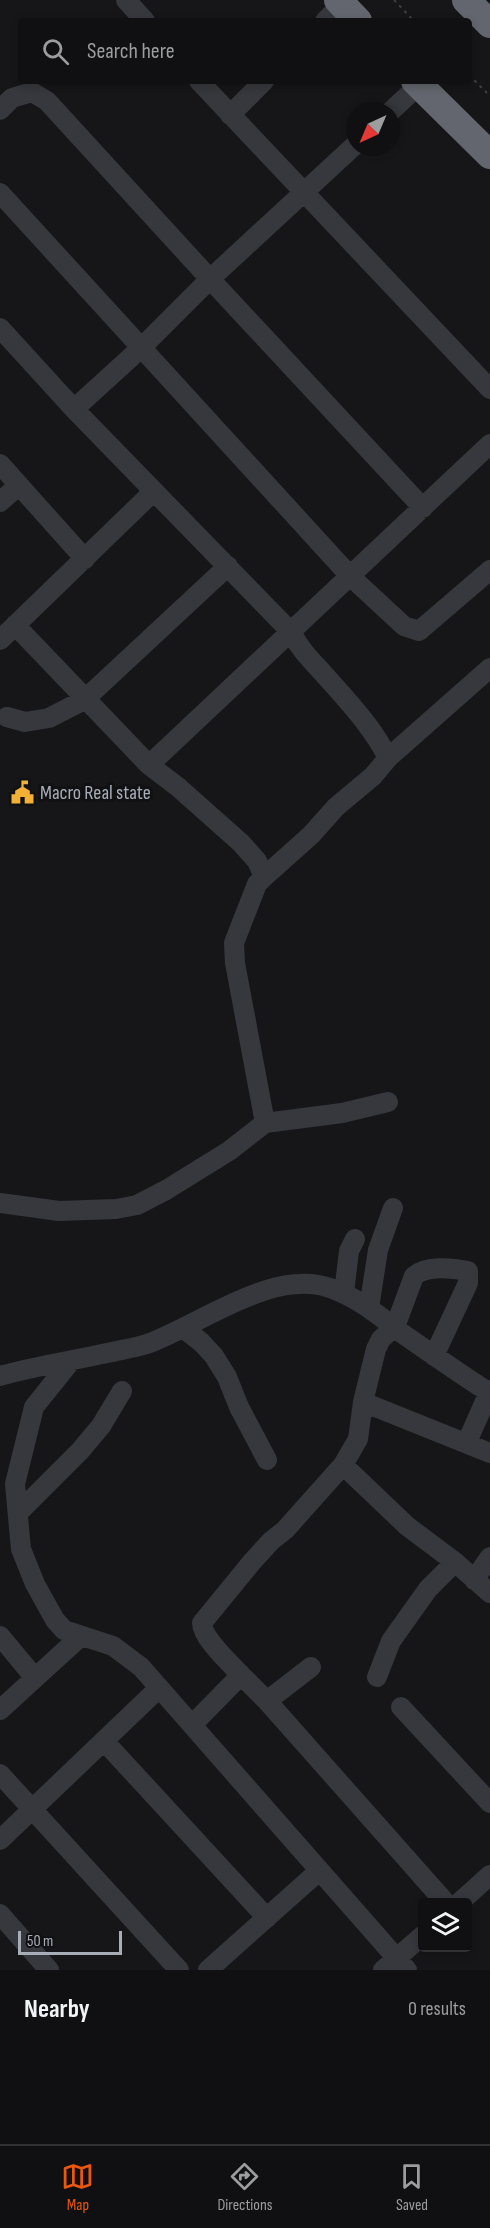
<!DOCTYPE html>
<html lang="en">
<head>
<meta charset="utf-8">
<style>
  :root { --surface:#101012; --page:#1e1e20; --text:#f1f3f6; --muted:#9c9d9f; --line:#303032; --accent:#ea580c }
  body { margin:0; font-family:"Sofia Sans Condensed",sans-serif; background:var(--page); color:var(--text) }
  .controls { position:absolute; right:18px; bottom:18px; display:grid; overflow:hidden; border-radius:6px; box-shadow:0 3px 9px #0003 }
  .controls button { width:54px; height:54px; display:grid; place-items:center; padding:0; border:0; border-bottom:2px solid var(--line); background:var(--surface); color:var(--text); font:30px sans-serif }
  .compass { position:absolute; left:346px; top:102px; width:54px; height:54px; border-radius:50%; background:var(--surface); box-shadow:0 3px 9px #0003; rotate:224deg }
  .scale { position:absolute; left:18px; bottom:15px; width:104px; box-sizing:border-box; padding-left:6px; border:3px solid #a8adb8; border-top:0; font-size:16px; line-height:21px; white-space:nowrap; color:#a8adb8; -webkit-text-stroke:4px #111113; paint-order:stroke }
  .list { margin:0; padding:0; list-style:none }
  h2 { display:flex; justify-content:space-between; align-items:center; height:78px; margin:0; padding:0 24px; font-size:26px }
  h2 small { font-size:20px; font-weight:400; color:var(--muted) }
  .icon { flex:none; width:33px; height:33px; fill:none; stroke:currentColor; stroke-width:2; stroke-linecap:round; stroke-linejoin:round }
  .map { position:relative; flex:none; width:490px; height:1970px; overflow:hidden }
  .search { position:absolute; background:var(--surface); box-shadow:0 3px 9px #0003; left:18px; right:18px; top:18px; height:66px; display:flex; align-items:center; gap:15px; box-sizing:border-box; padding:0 21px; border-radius:6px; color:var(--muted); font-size:22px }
  .sheet { height:174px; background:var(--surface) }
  nav { display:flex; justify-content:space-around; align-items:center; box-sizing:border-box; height:84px; border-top:2px solid var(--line); background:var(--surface); font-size:16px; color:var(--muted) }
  nav a { display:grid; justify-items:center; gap:3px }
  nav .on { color:var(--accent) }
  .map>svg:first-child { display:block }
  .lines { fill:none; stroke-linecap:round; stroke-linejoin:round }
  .path { stroke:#3d3f44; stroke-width:2; stroke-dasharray:3 4.5; stroke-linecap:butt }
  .minor { stroke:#37383d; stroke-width:20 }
  .highway { stroke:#63666e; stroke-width:28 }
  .labels { text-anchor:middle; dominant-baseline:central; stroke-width:6; stroke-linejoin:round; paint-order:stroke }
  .poi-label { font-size:20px; fill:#a8adb8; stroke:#111113; text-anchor:start }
</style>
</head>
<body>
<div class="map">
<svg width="490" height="1970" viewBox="0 0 490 1970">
  <rect width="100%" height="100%" fill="#161618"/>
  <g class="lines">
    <path class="path" d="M394,0L414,21
      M469,75L490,96"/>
    <path class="minor" d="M126,0L145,21
      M325,21L342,4
      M199,81L490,389
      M0,110L12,98L32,92L47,101L210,279L423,508
      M391,111L419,85
      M230,115L264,81
      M0,193L351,577L404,626L419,631L490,570
      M0,328L74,409L291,632C300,649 309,658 322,672C346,699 372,726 388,758
      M74,409L141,348L210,279L355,145
      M0,464L85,559
      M0,502L19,485
      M15,625L149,765L178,787L241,843L257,861L264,877L257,884L234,943L235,963L265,1123
      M0,640L154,491
      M7,717L25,722L49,718L84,700L228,566
      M149,765L490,444
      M264,877L311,835L336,807L373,776L388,758L490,668
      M0,1203L59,1211L116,1209L137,1205L166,1190L229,1151L265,1123L342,1113L388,1102
      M344,1293L349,1251L355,1239
      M369,1308L378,1250L393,1208
      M183,1328L201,1342L214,1356L227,1377L239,1407L267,1460
      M71,1361L34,1407L15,1484L21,1549L35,1584L55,1620L64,1630L113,1646L141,1667L407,1970
      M0,1376C35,1366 71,1361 107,1353C120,1350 134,1348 147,1344C200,1325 272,1268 330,1288C357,1297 381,1317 403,1334C432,1354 460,1374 490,1393
      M363,1402L490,1453
      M467,1442L490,1390
      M343,1465L407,1526L455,1562L490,1593
      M18,1513L80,1451L101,1426L122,1391
      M474,1580L490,1557
      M0,1636L35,1678
      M241,1675C230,1663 202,1638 202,1623L251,1563L271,1541L285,1530L343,1465L358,1439L363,1402L376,1349L381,1339L395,1327L414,1276C426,1265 453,1268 468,1271V1283L434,1356
      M377,1677L391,1641L428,1589L455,1562
      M267,1701L311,1667
      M401,1707L490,1803
      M0,1710L81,1636
      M193,1724L241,1675L267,1701L445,1902
      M104,1741L267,1918
      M0,1774L179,1970
      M0,1840L159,1688
      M460,1902L490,1875
      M0,1914L49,1970
      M208,1970L319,1871
      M383,1970L422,1936"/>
    <path class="highway" d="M338,0L358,21
      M466,0L490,24
      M415,81L490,155"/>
  </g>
  <defs>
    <symbol id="civic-bare" viewBox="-9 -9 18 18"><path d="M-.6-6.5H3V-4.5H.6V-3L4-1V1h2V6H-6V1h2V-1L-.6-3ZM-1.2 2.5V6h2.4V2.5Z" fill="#f2b134" stroke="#111113" stroke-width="2.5" paint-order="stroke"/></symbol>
  </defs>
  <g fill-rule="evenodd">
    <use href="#civic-bare" x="6" y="776" width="33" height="33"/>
  </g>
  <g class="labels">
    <g class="poi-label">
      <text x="40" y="793">Macro Real state</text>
    </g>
  </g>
</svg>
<div class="controls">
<button><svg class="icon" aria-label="layers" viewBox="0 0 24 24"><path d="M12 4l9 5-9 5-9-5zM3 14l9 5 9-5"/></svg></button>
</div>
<svg class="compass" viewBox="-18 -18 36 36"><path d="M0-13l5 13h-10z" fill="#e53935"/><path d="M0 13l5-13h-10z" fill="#9c9d9f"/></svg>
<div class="scale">50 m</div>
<div class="search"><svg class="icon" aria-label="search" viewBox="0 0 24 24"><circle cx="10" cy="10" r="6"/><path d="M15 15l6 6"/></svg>Search here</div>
</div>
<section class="sheet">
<h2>Nearby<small>0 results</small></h2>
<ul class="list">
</ul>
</section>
<nav>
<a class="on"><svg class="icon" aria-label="map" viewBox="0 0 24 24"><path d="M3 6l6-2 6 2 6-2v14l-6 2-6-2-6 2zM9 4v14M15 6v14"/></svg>Map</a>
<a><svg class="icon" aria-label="directions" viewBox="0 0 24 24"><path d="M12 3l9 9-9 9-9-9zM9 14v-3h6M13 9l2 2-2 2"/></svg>Directions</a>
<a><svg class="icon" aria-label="saved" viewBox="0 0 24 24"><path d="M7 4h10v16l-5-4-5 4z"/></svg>Saved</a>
</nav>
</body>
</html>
